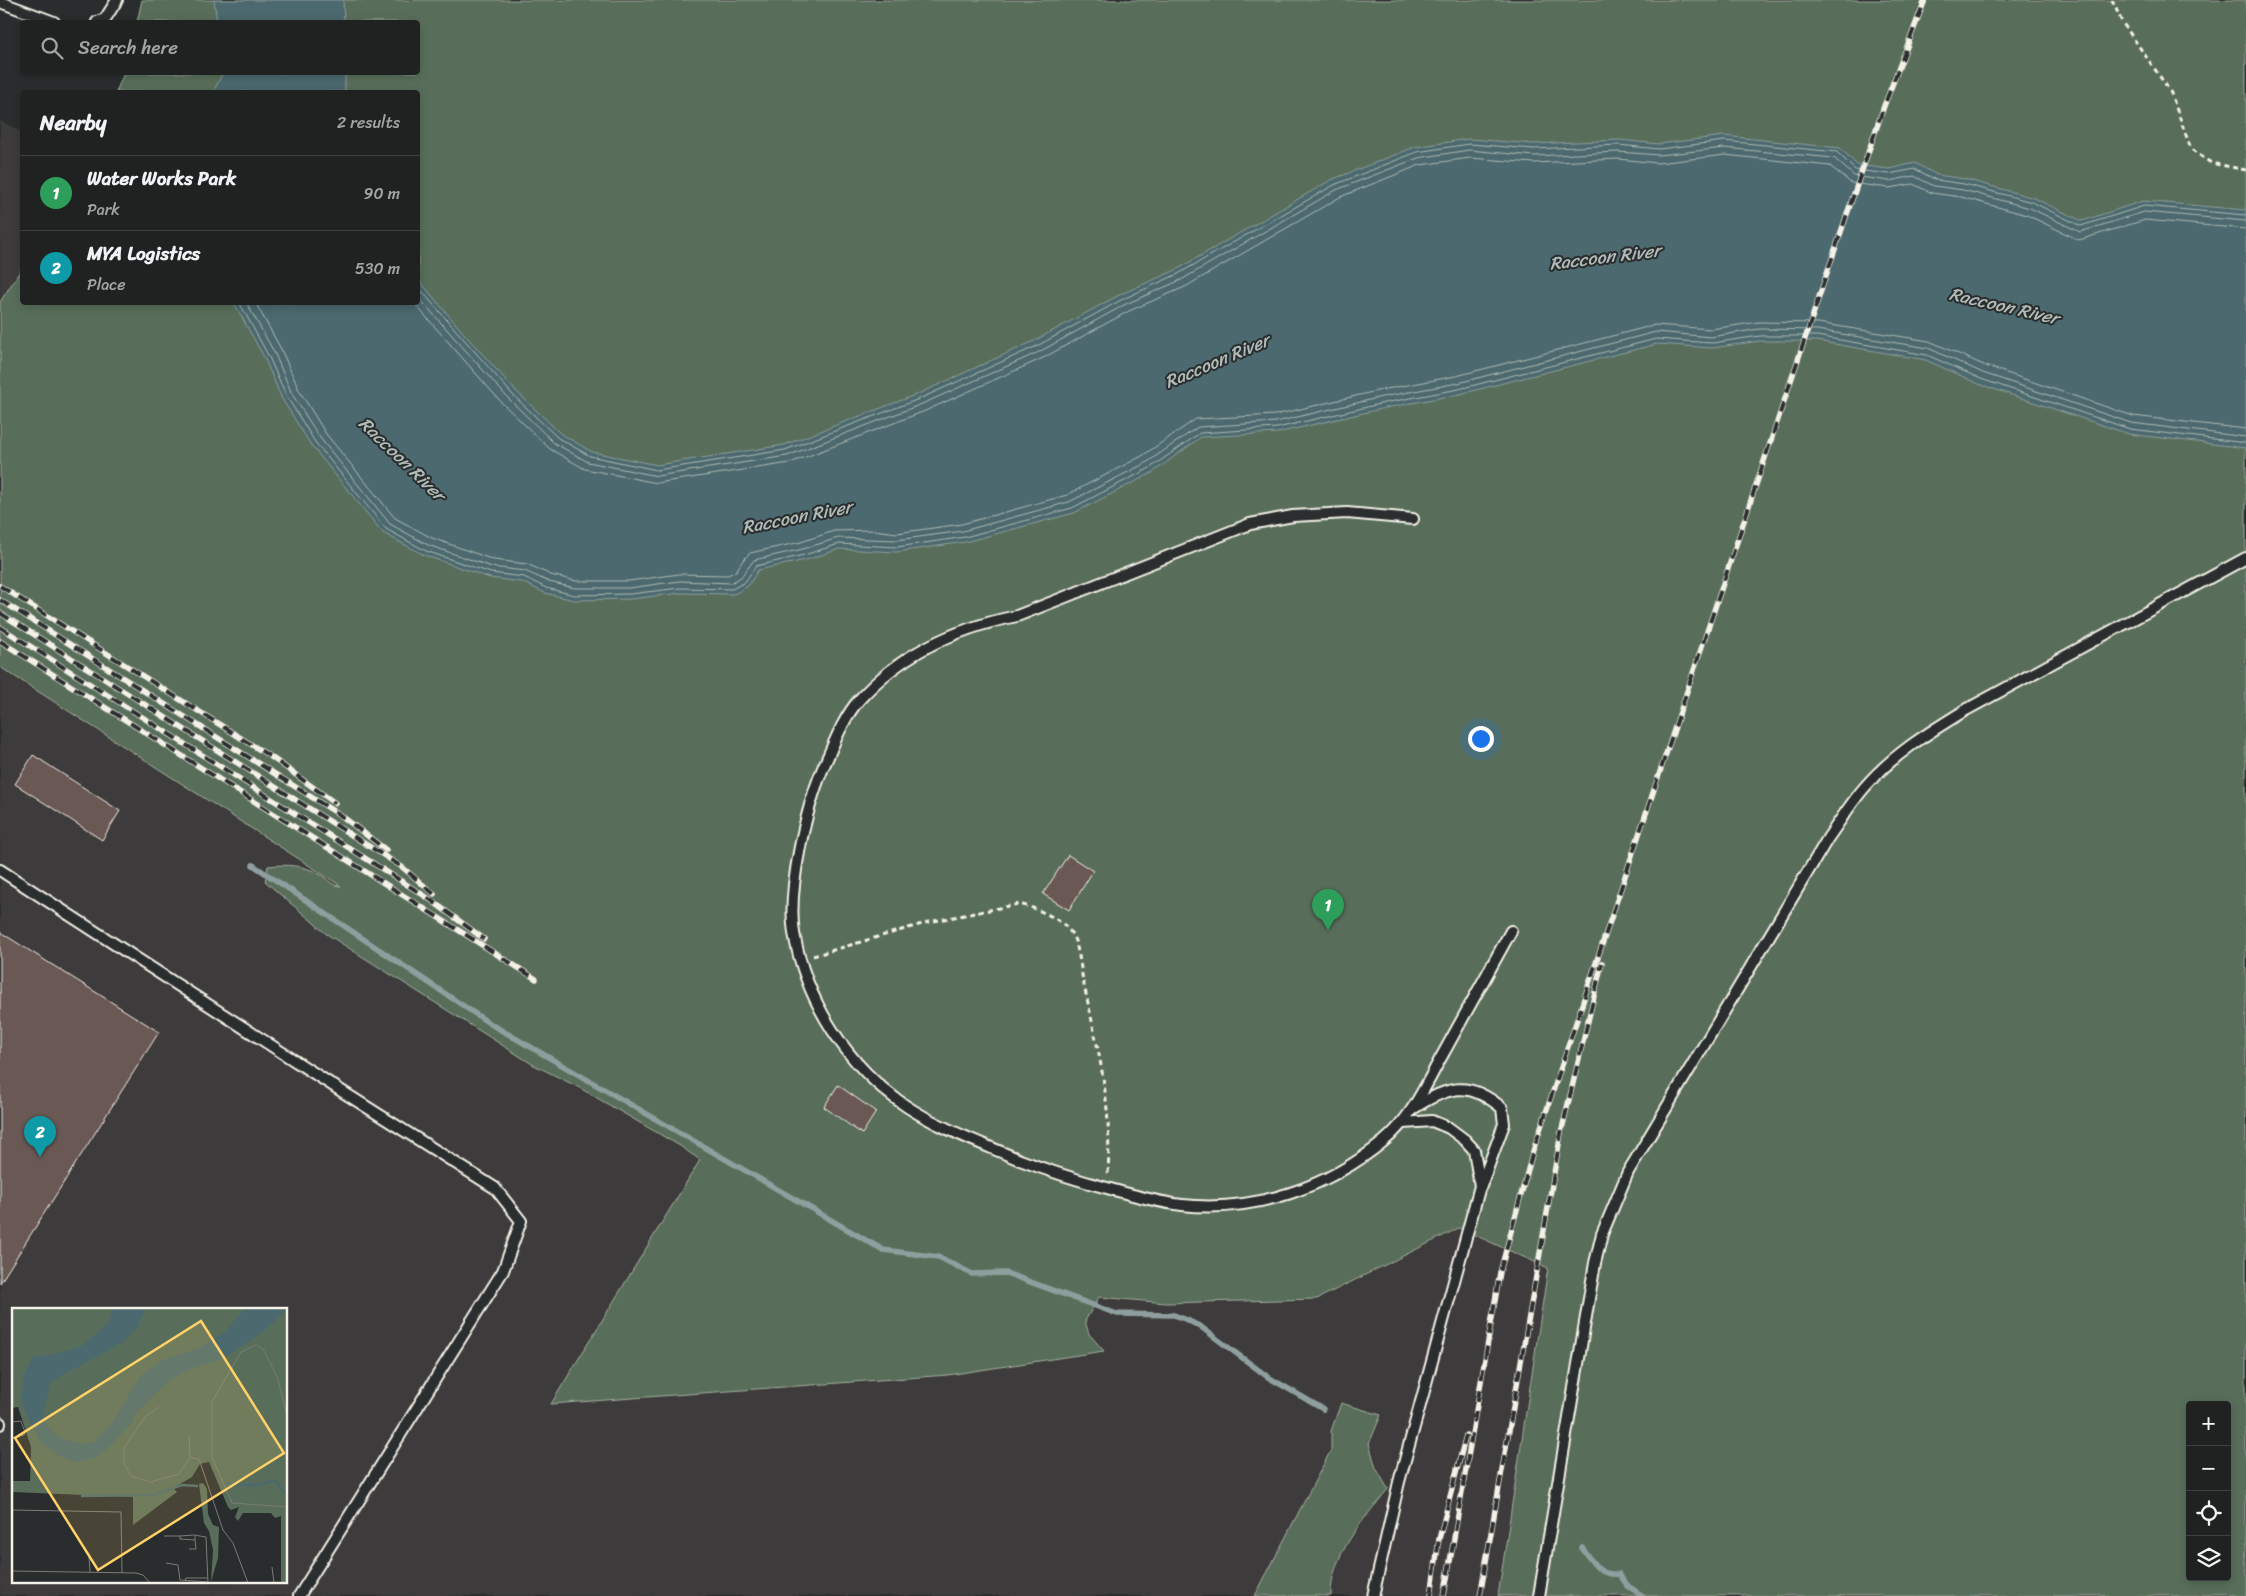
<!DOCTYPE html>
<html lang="en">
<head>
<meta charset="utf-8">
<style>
  :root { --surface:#202222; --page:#2d2f2f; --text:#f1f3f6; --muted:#a2a4a5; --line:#3d3f40; --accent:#ffd166 }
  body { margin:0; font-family:Sriracha,sans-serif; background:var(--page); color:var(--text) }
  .controls { position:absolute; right:15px; bottom:15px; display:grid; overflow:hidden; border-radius:5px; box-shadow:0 2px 8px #0003 }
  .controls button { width:45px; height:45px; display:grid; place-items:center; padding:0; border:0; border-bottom:1px solid var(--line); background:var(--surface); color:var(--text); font:25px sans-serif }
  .you { position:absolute; left:1480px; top:738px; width:18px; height:18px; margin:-12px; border:4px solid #fff; border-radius:50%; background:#1a73e8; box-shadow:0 0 0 8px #1a73e833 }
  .badge { display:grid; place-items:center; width:32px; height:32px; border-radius:50%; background:var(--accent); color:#fff; font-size:16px; font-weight:700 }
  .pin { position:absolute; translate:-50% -41px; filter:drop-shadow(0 1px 2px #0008) }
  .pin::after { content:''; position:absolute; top:26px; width:18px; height:15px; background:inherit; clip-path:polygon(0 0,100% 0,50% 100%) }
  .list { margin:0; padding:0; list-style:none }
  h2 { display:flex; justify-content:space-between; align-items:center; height:65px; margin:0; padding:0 20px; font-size:21px }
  h2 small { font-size:16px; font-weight:400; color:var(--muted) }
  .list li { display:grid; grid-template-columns:32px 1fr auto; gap:15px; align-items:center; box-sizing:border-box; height:75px; padding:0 20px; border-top:1px solid var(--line) }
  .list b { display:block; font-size:19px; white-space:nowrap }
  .list p { margin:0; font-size:16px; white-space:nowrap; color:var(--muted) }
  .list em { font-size:16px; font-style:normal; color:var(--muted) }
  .icon { flex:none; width:28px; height:28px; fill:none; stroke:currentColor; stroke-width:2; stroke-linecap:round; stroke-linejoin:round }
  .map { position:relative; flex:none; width:2246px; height:1596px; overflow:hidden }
  .search { position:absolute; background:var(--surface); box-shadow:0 2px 8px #0003; left:20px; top:20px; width:400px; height:55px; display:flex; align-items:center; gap:12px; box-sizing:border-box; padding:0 18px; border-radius:5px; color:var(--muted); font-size:19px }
  .panel { position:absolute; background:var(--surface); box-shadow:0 2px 8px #0003; left:20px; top:90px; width:400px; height:215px; border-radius:5px }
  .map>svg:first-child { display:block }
  .built { fill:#3d3a3a; fill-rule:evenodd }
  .green { fill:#586e5a; stroke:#a6b0a1; fill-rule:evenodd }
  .water { fill:#4b696e; stroke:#8f9f9f }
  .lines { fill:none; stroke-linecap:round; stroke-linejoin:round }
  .shore { stroke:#b0bbb7; stroke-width:1 }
  .stream { stroke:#8f9f9f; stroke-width:5.5 }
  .building { fill:#6a5855; stroke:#f4f1e8 }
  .lane-casing { stroke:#f4f1e8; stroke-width:14 }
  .path { stroke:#f4f1e8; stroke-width:3; stroke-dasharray:5 4; stroke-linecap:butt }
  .lane { stroke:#2a2d2e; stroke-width:10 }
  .rail-casing { stroke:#f4f1e8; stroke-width:5.5 }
  .rail { stroke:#2a2d2e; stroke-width:4; stroke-dasharray:11; stroke-linecap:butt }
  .labels { text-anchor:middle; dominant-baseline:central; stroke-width:4; stroke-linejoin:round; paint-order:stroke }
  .water-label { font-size:18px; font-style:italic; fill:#b0bbb7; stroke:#2a2d2e }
  .inset-river { fill:none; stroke:#4b696e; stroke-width:2.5 }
  .inset-road { fill:none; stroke:#7b7b78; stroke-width:1 }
  .view { fill:#ffd166; fill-opacity:0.15; stroke:#ffd166; stroke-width:2.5 }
  .inset-edge { fill:none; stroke:#f4f1e8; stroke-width:2.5 }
</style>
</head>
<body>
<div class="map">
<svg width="2246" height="1596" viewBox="0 0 2246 1596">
  <rect width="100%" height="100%" fill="#2a2d2e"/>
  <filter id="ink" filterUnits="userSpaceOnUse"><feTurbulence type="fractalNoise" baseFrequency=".02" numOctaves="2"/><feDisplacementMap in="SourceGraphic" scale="10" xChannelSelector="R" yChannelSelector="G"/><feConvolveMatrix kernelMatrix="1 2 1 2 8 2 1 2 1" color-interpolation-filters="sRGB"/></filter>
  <g filter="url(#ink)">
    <path class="built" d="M0,121L22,132V268L0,302Z
      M0,667L819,1193L1032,1291L1166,1303L1317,1299L1459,1228L1548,1268L1498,1596H0ZM14,1310H286V1582H14Z"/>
    <path class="green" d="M142,0H2246V1596H1498L1548,1268L1459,1228L1317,1299L1166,1303L1099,1297L1085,1321L1089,1334L1104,1351L948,1375L551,1404L700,1160L680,1146L578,1087L532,1064L325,933C305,914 284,899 265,881L268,866C285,864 306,865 321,875C329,880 332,886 341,886L0,667V302L22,268V302H418V92H116L124,73L418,72V22H137ZM2190,1405H2227V1577H2190Z
      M1341,1403L1381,1415L1369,1444L1376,1468L1388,1489C1364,1519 1330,1556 1331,1596H1255L1331,1450V1431Z"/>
    <path class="water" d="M214,0H343L344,22H217Z
      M223,73H345V92H213Z
      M1724,136L1840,148L1857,165L1889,169L1915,163L1937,175L1965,179L2034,198L2082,221L2143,201L2246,210V448L2129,434L1979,384L1926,360L1817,341H1760L1712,348L1657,344L1460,394L1385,408L1277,433L1201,437L1152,473L1074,513L965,542L897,552L839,549L806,560L758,570L748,586L734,594L681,593L630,599L574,600L545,593L522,582L490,578L424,555L383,533L311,445L282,399L264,357L234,303L418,302V279L466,336L516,391L561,434L592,452L657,465L784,445L918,394L1034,341L1121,294L1176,270L1331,180L1415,147L1469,139L1534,144L1619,140L1659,144Z"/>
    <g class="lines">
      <path class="shore" d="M418,287L512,394L558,438L590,456L657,470L785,450L919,399L1037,346L1123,299L1178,274L1334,185L1417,152L1469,144L1534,149L1618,145L1659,149L1724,141L1837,152L1855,170L1889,174L1915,169L1936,180L1964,184L2032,202L2081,226L2144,206L2246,215
        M418,297L508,398L554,443L588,462L657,476L787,456L922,404L1039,352L1126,304L1181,280L1336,190L1418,158L1469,150L1534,156L1618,152L1659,155L1724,148L1834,158L1854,176L1889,181L1914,176L1934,186L1963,190L2030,208L2080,232L2144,212L2246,221
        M239,302L268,355L287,397L315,442L386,529L426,551L491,573L524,577L546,588L574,595L630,594L680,588L732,589L745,582L756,566L804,555L839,544L897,547L965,537L1072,508L1150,468L1200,433L1277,428L1384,403L1459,389L1656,339L1712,343L1760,336H1817L1927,355L1981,379L2130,429L2246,443
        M246,302L274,352L292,394L320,438L390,524L428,545L492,567L525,571L549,582L575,588H629L680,581L731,583L741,577L754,560L803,549L838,538L897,540L963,531L1069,502L1146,463L1198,427L1276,422L1382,397L1458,383L1656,332L1711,337L1759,329L1817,330L1928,348L1983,373L2131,423L2246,437
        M255,302L281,349L299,390L326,434L395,518L432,538L494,560L527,564L551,575L576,581H629L679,574L728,575L736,571L743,560L750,553L801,542L834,531L874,530L897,533L962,524L1067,495L1142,456L1196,419L1275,415L1381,390L1456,376L1655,325L1711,329L1759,322L1818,323L1929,341L1986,366L2133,416L2246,429
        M413,302L502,403L550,449L585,469L657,483L790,463L925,411L1043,358L1129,311L1185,287L1340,197L1420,165L1470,158L1534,163L1618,159L1658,163L1725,155L1830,166L1851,183L1889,188L1913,184L1932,193L1961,197L2027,215L2079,240L2145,220L2246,229"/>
      <path class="stream" d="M253,865L489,1023L883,1250L939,1257L972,1274L1006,1273L1117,1314L1174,1315L1187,1320L1201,1327L1268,1377L1323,1409
        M1582,1548C1594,1563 1598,1576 1619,1574L1628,1586L1643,1596"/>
    </g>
    <path class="building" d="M33,755L120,811L102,840L15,784Z
      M1068,855L1093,871L1069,910L1043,894Z
      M0,932L159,1032L0,1283Z
      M838,1085L876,1112L862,1134L824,1107Z"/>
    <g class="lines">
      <defs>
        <path id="lane" d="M0,2L54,22
          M97,22L105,19L117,0
          M1413,519L1347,513L1293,516L1250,524L1017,616C957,628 901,653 859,700C843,718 833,746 823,768C806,808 787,890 794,933C806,1002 848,1067 906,1106C941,1129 981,1143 1020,1160C1049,1171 1077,1180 1107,1188C1132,1195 1156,1202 1182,1205C1255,1213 1329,1187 1384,1141C1412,1118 1426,1084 1443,1054C1466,1013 1488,972 1511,931
          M0,870L343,1092L495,1188L521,1221L503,1271L299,1596
          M1414,1108C1448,1086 1469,1080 1502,1108L1504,1124L1481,1186
          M0,1424V1423
          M1373,1596L1399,1482L1480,1186L1474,1150L1465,1140L1449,1128L1432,1121L1404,1123
          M1539,1596L1595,1263L1602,1234L1628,1172L1828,838C1840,821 1851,803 1864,788C1892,755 1928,733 1964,711L2246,558"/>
      </defs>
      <use href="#lane" class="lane-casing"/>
      <path class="path" d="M2112,0L2122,22L2170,91L2191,149L2211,163L2246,170
        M813,956L929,922L1019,904C1033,907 1060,918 1069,930C1080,944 1080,969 1084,985C1099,1053 1112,1103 1108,1174"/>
      <use href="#lane" class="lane"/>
      <defs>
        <path id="rail" d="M0,586L271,757L335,803
          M0,600L343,817L386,850
          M0,613L402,867L434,894
          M0,627L428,898L484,939
          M0,641L536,979
          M1431,1596L1439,1539L1466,1435
          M1444,1596L1500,1272L1533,1151L1828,270L1884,106L1925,0
          M1480,1596L1561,1133L1602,963"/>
      </defs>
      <use href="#rail" class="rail-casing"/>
      <use href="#rail" class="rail"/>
    </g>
  </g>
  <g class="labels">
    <g class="water-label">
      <text transform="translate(1605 257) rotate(-7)">Raccoon River</text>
      <text transform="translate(2004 306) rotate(13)">Raccoon River</text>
      <text transform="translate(1217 361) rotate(-23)">Raccoon River</text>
      <text transform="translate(402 459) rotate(44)">Raccoon River</text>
      <text transform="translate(797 517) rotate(-11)">Raccoon River</text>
    </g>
  </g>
  <g transform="translate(12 1308)">
    <rect width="275" height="275" fill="#2a2d2e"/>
    <path d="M0,0H275V275H269V208L263,210L259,205H231L226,213L223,209L227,199L219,202L216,199L197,154L188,156L180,169L161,180L165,184L121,217V189L0,184V173H18L19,139L6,99L0,100ZM191,175L195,181L196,206L201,217L207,219L206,250L199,274L201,242L197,223L192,215L187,176Z" fill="#586e5a"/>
    <path d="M101,0H134L125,20L113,33L38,74L31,110L40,124L48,130L72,136L82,134L100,115L128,68L153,51L187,40L214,23L233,0L275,2L249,25L212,50L181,60L158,72L125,104L119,116L95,141L82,150L62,154L47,148L28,134L9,94L12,66L22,48L39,47L70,38L96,15Z" fill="#4b696e"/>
    <path class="inset-river" d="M214,176L246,177L263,172L275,188M69,188L141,187L170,177L186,178"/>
    <path class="inset-road" d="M147,99L134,108L112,139V156L119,168L139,174L167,166L178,150L177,128M275,108L266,71L251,41L244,37L229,44L200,94V149L220,195L275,199M0,114L9,113L13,124L12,127L0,130M178,150L187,151L211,222L221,235L236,275M0,202L109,204L110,265M152,228H168M183,228V232L168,231V228L182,227L194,229L196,275M177,241H184L183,232M77,248L78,265M154,255L166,257L168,272L196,274M260,259L262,275M0,263L124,265L131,267L138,275M173,273L174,270H196"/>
    <path class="view" d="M189,13L272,145L86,262L3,130Z"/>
    <rect width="275" height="275" class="inset-edge"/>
  </g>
</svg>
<div class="controls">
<button>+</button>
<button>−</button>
<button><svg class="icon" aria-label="locate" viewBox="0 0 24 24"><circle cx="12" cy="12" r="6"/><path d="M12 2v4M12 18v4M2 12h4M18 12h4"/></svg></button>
<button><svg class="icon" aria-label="layers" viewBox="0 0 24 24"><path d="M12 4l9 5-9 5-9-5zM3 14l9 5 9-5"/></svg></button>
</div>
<div class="you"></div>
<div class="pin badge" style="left:1328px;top:930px;background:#2e9e5b">1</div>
<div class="pin badge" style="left:40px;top:1157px;background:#0f9aa8">2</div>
<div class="search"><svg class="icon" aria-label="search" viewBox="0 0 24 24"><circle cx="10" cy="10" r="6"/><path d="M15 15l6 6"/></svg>Search here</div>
<section class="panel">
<h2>Nearby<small>2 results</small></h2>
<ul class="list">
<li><span class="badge" style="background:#2e9e5b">1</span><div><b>Water Works Park</b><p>Park</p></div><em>90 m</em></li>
<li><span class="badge" style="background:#0f9aa8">2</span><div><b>MYA Logistics</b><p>Place</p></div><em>530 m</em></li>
</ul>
</section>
</div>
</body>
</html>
